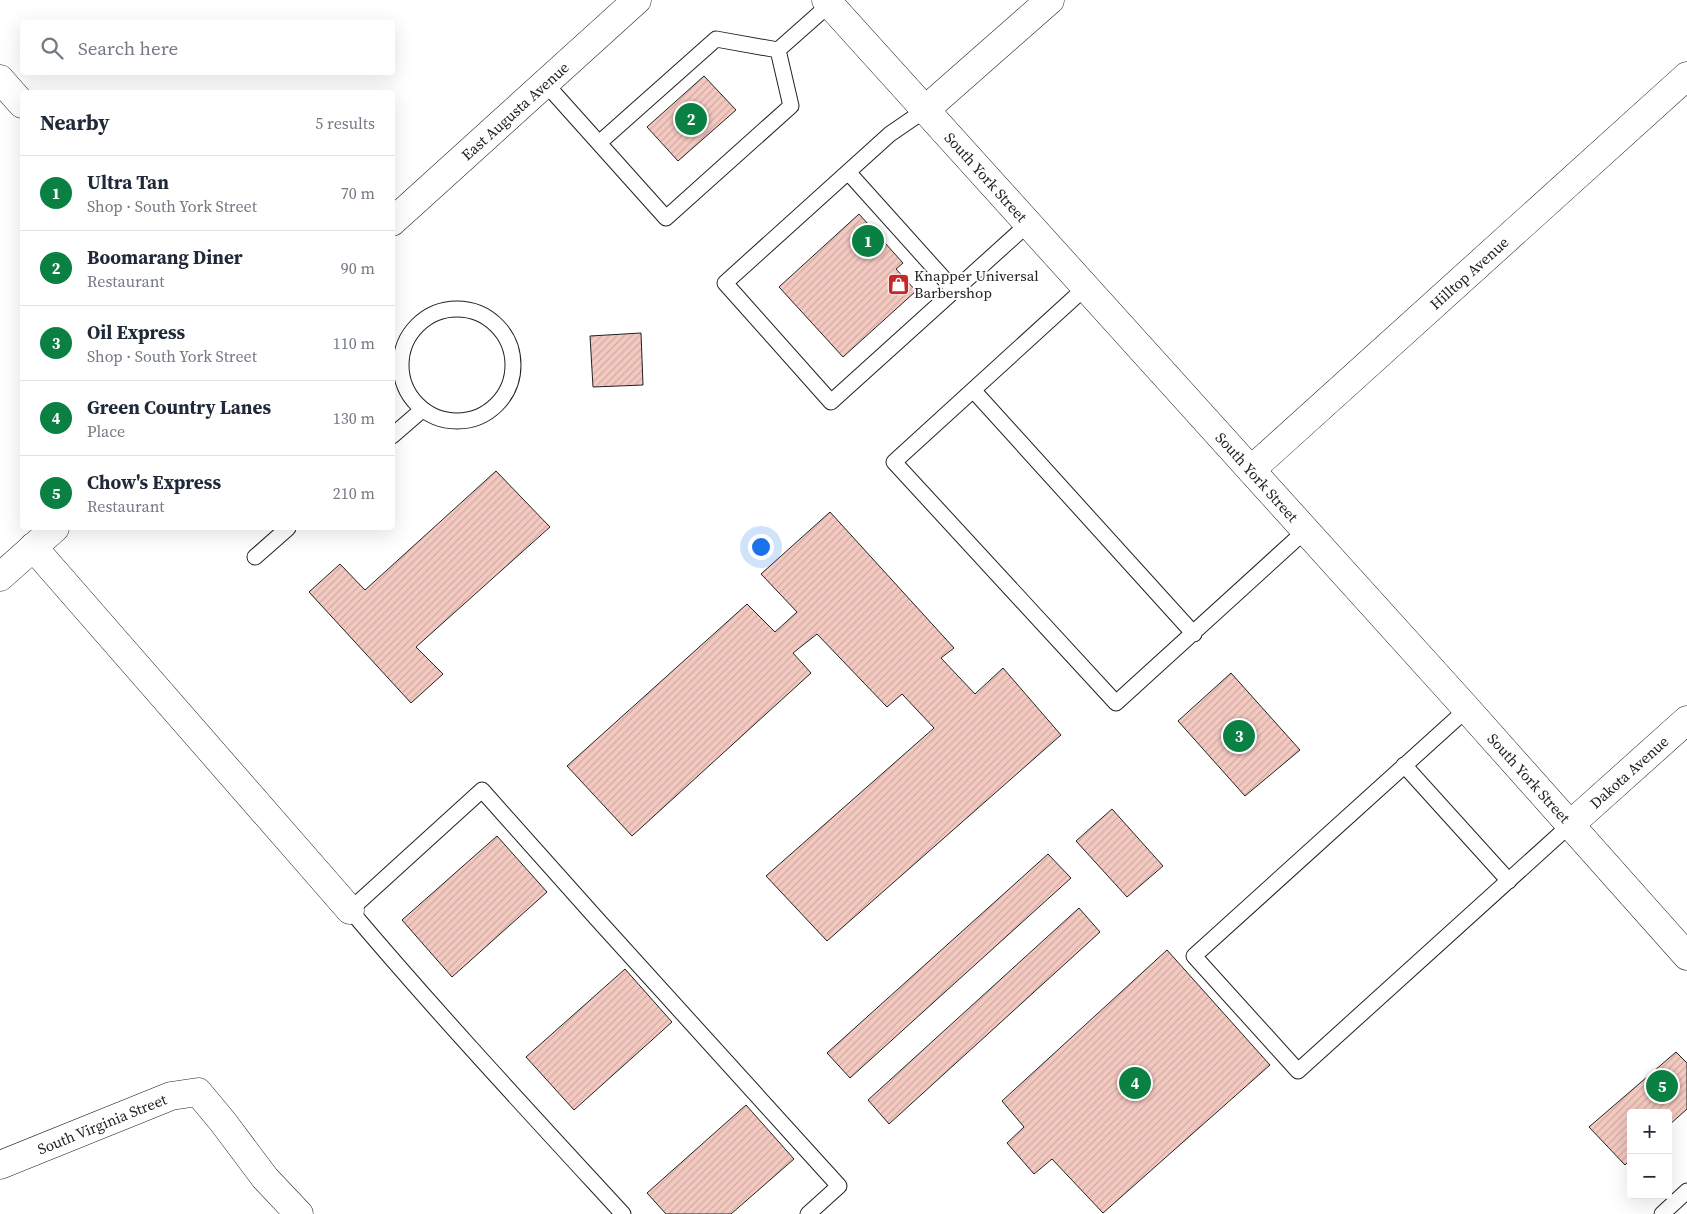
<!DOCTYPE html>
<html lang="en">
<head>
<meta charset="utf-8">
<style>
  :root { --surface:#fff; --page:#f6f6f7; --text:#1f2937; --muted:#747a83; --line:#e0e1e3; --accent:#0b8043 }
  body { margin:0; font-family:"Source Serif 4",serif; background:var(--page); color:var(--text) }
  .controls { position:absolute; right:15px; bottom:15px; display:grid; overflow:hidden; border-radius:5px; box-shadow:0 5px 20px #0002 }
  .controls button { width:45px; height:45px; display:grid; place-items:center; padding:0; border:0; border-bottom:1px solid var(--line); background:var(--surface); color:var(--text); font:25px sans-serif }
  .you { position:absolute; left:760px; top:546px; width:18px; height:18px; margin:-12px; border:4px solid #fff; border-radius:50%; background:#1a73e8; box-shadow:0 0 0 8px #1a73e833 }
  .badge { display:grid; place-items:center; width:32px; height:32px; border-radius:50%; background:var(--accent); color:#fff; font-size:16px; font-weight:700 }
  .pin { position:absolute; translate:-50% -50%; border:2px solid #fff; box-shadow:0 1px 5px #0006 }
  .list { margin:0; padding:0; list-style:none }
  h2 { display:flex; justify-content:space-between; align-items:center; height:65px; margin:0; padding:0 20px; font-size:21px }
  h2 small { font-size:16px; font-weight:400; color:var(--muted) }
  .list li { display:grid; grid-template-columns:32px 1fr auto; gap:15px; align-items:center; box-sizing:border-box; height:75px; padding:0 20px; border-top:1px solid var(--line) }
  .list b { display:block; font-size:19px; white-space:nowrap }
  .list p { margin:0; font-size:16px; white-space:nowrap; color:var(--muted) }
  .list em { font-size:16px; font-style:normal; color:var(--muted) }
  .icon { flex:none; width:28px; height:28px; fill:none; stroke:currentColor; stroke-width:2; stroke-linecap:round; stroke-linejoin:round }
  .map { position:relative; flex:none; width:1687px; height:1214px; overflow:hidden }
  .search { position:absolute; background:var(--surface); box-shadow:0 5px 20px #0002; left:20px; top:20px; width:375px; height:55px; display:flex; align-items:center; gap:12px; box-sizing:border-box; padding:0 18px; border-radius:5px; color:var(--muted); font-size:19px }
  .panel { position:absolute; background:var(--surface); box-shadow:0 5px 20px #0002; left:20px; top:90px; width:375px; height:440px; border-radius:5px }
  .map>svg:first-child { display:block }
  .building { fill:url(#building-hatch); stroke:#222 }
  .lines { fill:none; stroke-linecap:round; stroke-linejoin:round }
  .lane-casing { stroke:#222; stroke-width:17 }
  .street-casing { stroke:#222; stroke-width:29 }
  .secondary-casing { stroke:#222; stroke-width:29 }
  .lane { stroke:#fff; stroke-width:15 }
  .street { stroke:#fff; stroke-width:28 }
  .secondary { stroke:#fff; stroke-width:28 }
  .labels { text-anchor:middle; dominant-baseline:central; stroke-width:4; stroke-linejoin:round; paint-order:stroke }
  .street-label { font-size:15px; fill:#222; stroke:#fff }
  .poi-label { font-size:15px; fill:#222; stroke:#fff; text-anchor:start }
</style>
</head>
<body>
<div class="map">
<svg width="1687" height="1214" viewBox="0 0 1687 1214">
  <defs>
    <pattern id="building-hatch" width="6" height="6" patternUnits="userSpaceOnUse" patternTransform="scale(1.25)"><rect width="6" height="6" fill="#f3c9c0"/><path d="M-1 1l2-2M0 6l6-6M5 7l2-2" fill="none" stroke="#d0aca5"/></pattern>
  </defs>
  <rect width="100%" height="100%" fill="#fff"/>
  <path class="building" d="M704,76L736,110L678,161L647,127Z
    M859,214L903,263L896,269L916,291L843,357L779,287Z
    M641,333L643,385L593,387L590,336Z
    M496,471L550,527L416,647L443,674L411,703L309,592L340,564L365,590Z
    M830,512L954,648L941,658L975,694L1003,668L1061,735L827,941L766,876L934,728L902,694L887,707L817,634L793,653L811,673L632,836L567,766L747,604L775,632L797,612L761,574Z
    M1231,673L1300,750L1245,796L1178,721Z
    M1112,809L1163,866L1127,897L1076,841Z
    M497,836L547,892L452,977L402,920Z
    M1048,854L1071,878L850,1078L827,1053Z
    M1079,908L1100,932L889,1124L868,1100Z
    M1167,950L1270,1065L1103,1213L1052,1159L1034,1174L1007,1143L1024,1127L1002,1101Z
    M625,969L672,1022L574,1110L526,1057Z
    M1676,1052L1687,1063V1109L1668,1126V1113H1631V1159L1625,1165L1589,1127Z
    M746,1105L794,1159L731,1214H666L647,1193Z"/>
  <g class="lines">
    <defs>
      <path id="lane" d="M545,83L666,218L791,106L778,50L830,4
        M925,110L890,134L725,283L831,402L1028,224
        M599,143L716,39L778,50
        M848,172L954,290
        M1086,287L894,462L1116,703L1305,531
        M401 365a56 56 0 1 1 112 0a56 56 0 1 1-112 0Z
        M973,390L1194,634
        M392,436L422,410
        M255,557L288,528
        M1467,709L1194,956L1298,1071L1571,824
        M1404,765L1509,881
        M623,1214C531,1114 438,1014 350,910L482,790L597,919L839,1186L808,1214
        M1662,1214L1687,1191"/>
      <path id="street" d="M0,79L22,104
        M925,110L1050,0
        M1251,470L1687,76
        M33,547L350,910
        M1571,824L1687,720
        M0,1165L171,1096L198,1092L223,1122L265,1178L299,1214"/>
      <path id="secondary" d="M826,0L1467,709L1687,956
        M392,222L637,0
        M0,577L55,528"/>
    </defs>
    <use href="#lane" class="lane-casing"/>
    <use href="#street" class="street-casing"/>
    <use href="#secondary" class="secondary-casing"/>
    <use href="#lane" class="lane"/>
    <use href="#street" class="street"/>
    <use href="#secondary" class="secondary"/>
  </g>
  <defs>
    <symbol id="shop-square" viewBox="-11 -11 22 22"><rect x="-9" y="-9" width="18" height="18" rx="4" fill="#c62828" stroke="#fff"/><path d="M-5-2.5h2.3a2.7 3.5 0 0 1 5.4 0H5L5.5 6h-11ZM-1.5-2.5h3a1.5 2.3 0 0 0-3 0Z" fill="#fff"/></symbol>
  </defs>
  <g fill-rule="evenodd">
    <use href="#shop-square" x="886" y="272" width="25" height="25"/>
  </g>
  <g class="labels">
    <g class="street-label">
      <text transform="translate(515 111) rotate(-42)">East Augusta Avenue</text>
      <text transform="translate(986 177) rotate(48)">South York Street</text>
      <text transform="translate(1469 273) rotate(-42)">Hilltop Avenue</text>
      <text transform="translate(1257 477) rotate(48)">South York Street</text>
      <text transform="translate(1629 772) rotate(-42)">Dakota Avenue</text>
      <text transform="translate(1529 778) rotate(48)">South York Street</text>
      <text transform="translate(102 1124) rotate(-22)">South Virginia Street</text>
    </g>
    <g class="poi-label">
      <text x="914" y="275">Knapper Universal<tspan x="914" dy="17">Barbershop</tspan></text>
    </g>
  </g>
</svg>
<div class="controls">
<button>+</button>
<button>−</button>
</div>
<div class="you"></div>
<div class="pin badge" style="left:868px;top:241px">1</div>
<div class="pin badge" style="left:691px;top:119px">2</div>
<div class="pin badge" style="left:1239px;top:736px">3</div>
<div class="pin badge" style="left:1135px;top:1083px">4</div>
<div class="pin badge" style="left:1662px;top:1086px">5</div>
<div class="search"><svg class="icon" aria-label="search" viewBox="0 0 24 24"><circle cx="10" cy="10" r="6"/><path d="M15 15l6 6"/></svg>Search here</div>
<section class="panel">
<h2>Nearby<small>5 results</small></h2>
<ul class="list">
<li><span class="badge">1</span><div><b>Ultra Tan</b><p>Shop · South York Street</p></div><em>70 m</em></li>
<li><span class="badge">2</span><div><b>Boomarang Diner</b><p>Restaurant</p></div><em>90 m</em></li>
<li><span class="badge">3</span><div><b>Oil Express</b><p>Shop · South York Street</p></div><em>110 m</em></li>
<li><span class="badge">4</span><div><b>Green Country Lanes</b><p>Place</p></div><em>130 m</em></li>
<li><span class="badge">5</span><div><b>Chow's Express</b><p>Restaurant</p></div><em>210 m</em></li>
</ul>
</section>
</div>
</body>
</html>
